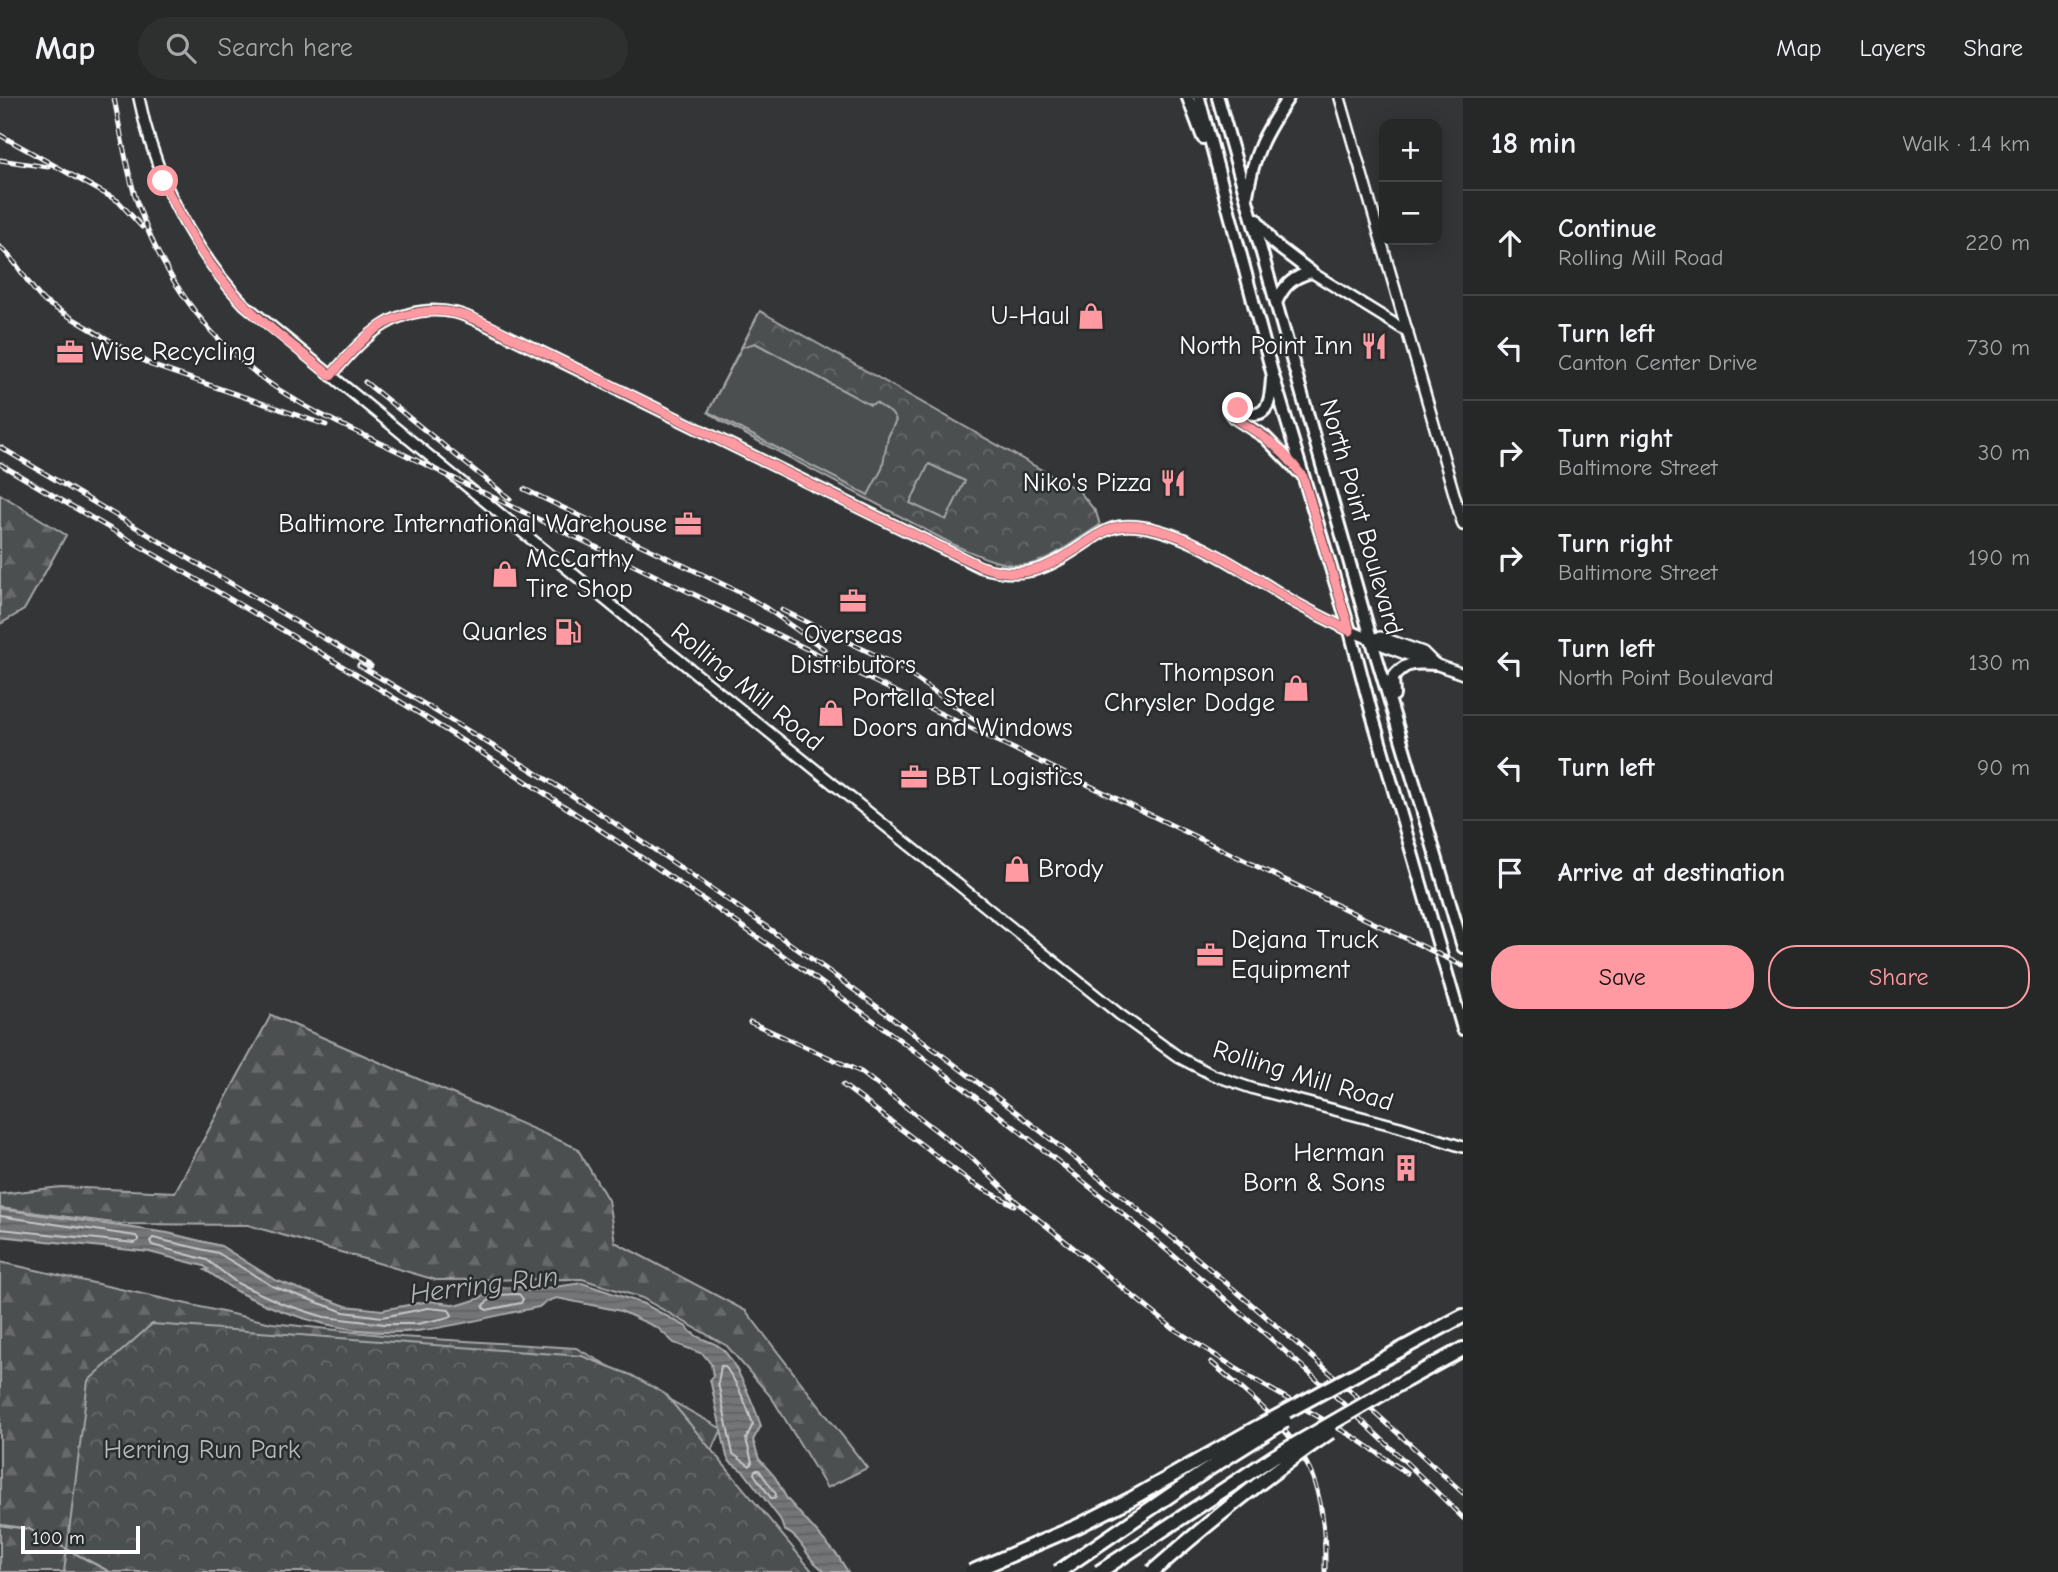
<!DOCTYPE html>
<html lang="en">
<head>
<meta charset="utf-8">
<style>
  :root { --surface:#262828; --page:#2e3030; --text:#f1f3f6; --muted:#a4a6a8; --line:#424445; --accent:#ff9aa2 }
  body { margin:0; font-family:"Comic Neue",sans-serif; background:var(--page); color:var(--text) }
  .controls { position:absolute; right:21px; top:21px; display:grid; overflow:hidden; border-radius:14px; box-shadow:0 4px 18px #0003 }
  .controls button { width:63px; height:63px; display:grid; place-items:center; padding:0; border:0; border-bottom:2px solid var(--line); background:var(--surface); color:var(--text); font:35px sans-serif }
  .scale { position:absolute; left:21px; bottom:18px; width:119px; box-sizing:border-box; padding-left:7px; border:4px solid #fff; border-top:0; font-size:19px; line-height:24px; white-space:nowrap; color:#fff; -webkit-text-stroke:5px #2a2d2e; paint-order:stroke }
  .stop { position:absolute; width:21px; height:21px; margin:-16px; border:5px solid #ff9aa2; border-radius:50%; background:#fff }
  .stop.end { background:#ff9aa2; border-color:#fff; box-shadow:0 2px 7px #0008 }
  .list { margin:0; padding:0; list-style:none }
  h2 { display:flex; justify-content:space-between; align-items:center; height:91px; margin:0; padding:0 28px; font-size:30px }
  h2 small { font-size:23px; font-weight:400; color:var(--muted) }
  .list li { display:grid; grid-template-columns:46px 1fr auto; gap:21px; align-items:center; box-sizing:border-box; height:105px; padding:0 28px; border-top:2px solid var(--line) }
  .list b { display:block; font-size:26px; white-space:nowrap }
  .list p { margin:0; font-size:23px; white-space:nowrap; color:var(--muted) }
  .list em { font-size:23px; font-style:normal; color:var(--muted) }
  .actions { display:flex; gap:14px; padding:21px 28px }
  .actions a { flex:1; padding:16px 0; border:2px solid var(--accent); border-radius:28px; text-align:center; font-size:24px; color:var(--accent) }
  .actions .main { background:var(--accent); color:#111 }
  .icon { flex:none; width:38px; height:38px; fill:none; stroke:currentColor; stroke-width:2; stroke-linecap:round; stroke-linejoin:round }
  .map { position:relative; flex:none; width:1463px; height:1474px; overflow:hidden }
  header { display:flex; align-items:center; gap:42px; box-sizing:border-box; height:98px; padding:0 35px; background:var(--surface); border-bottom:2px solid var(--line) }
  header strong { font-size:33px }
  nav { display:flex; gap:38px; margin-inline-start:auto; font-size:24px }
  .search { width:490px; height:63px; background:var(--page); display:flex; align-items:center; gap:18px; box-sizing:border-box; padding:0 24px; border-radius:38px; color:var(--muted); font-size:26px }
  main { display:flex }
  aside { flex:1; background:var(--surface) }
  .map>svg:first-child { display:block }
  .forest { fill:url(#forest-firs); stroke:#a6a7a8; stroke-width:2 }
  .park { fill:url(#park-crowns); stroke:#a6a7a8; stroke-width:2 }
  .pitch { fill:#4c4f50; stroke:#a6a7a8; stroke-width:2 }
  .water { fill:url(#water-rules); stroke:#abacad; stroke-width:2 }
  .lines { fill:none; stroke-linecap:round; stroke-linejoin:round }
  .shore { stroke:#c7c8c8; stroke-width:2 }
  .stream { stroke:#abacad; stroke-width:2.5 }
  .minor-casing { stroke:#fff; stroke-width:14 }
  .major-casing { stroke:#fff; stroke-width:16 }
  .highway-casing { stroke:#fff; stroke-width:18 }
  .minor { stroke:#2a2d2e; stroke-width:9 }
  .major { stroke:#2a2d2e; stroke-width:10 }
  .highway { stroke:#2a2d2e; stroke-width:12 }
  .rail-casing { stroke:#fff; stroke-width:5 }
  .rail { stroke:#2a2d2e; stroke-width:2.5; stroke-dasharray:8; stroke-linecap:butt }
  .highway-bridge-casing { stroke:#fff; stroke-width:18; stroke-linecap:butt }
  .highway-bridge { stroke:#2a2d2e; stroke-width:12 }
  .route { stroke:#ff9aa2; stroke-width:9 }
  .labels { text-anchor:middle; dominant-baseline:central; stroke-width:5; stroke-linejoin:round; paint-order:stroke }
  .poi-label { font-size:26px; fill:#fff; stroke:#2a2d2e; text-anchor:end }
  .street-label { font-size:26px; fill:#fff; stroke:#2a2d2e }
  .park-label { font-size:26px; fill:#b7b9b9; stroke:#2a2d2e }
  .water-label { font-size:28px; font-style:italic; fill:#b2b3b4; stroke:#2a2d2e }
</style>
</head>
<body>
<header>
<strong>Map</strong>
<div class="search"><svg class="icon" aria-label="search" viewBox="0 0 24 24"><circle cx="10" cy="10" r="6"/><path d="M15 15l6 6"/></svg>Search here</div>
<nav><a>Map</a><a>Layers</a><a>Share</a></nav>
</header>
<main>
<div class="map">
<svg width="1463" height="1474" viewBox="0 0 1463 1474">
  <defs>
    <pattern id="forest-firs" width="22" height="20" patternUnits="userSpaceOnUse" patternTransform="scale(1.75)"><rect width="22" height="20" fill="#4c4f50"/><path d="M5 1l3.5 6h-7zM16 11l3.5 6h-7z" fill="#67696a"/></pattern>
    <pattern id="park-crowns" width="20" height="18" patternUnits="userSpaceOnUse" patternTransform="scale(1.75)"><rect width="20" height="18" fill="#4c4f50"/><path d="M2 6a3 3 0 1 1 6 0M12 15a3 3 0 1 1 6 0" fill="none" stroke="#67696a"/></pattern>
    <pattern id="water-rules" width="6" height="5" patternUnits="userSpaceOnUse" patternTransform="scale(1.75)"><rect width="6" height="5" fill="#737576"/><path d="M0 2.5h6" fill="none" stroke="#606061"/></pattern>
  </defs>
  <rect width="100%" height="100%" fill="#333536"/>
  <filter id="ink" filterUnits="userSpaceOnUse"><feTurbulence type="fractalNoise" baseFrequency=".0143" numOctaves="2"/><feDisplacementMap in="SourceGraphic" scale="14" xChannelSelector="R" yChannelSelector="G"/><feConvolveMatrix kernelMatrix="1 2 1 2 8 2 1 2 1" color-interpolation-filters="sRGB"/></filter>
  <g filter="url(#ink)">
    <path class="forest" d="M0,396L66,437L24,512L0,526Z
      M271,917L577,1050L608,1102L615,1144L746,1213L867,1370L827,1390L772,1300L727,1248L642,1200L582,1181L436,1182L248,1127L121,1126L0,1110V1096L61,1089L175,1094Z
      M0,1164L272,1225L401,1239L576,1250L722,1331L683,1414L674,1474H0Z"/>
    <path class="park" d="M760,213L1079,393L1096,414L1100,427C1080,439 1047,466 1024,467C1001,469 977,456 956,448L722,324L708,314Z
      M152,1226L582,1258L631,1277L665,1296L813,1474H64L88,1283Z"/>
    <path class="pitch" d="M755,245L870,307L876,305L891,315L896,322L888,339L882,371L868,397L708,314L742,249Z
      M929,366L965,383L946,422L910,405Z"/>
    <path class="water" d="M0,1111L168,1135L221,1148L275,1182L346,1208L382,1212L429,1203L459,1207L478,1201L494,1190L521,1189L526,1193L582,1185L644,1206L687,1229C695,1242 709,1241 720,1249C735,1260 755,1310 761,1328L753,1342L759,1361L775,1379L787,1401L838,1458L848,1474H825C821,1470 816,1466 812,1462C803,1450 798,1438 784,1432L780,1421L744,1374L730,1364L727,1359L710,1281L713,1278L711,1266L703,1256L674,1245L658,1230L621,1213L557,1200L545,1204L539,1209C500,1216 455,1229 417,1233C355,1239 291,1221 236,1193C226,1187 216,1178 205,1172L208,1171L204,1168L149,1154L0,1138Z"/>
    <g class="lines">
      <path class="shore" d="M0,1118L136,1138L139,1142L135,1145L0,1131
        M153,1140L218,1155L272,1188L344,1214L382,1219L428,1210L449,1212L452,1217L450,1219L417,1226H385L324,1219L283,1206L237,1185L207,1162L152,1147L150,1143Z
        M519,1196L523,1201L521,1205L487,1212L483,1210L484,1206L497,1197Z
        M721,1268H725C738,1286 746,1305 753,1326L746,1341L752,1364L750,1368L733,1356L718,1285Z
        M755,1372H759L776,1396L775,1400H771L754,1376Z"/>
      <path class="stream" d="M0,1427L29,1431L110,1474"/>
      <defs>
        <path id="minor" d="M139,0C155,78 189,147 244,206L647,536L1119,916L1180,960L1213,977L1254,991L1400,1029L1463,1049
          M1340,0L1463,427
          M1311,174L1408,234
          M331,278C364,237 399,203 456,215C469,218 480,225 492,230L980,469C1027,484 1050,469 1089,443C1100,436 1109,429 1123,428C1176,424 1248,476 1292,503C1311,514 1331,523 1350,533C1366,538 1375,545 1390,550C1414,560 1439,567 1463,576
          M1374,540L1381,539L1423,554L1434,565"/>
        <path id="major" d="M1188,0L1203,40
          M1199,0L1272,274L1350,533L1371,613L1463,931
          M1218,0L1371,540L1463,849
          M1247,97C1254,54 1264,36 1288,0
          M1256,121L1273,145L1311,174
          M1276,205C1284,187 1293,179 1311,174
          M1229,312L1234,319L1265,339L1299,374
          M1229,312C1237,311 1238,312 1246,314C1270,323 1271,297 1272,280
          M1394,597L1393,580C1405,563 1416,565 1435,566"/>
        <path id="highway" d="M1448,1226L1463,1218
          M1408,1281L1463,1251"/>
      </defs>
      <use href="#minor" class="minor-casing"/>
      <use href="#major" class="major-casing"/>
      <use href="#highway" class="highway-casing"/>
      <use href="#minor" class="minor"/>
      <use href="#major" class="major"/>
      <use href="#highway" class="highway"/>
      <defs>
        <path id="rail" d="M114,0C121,35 126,71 137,104C164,184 216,254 289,298C320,318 355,333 389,349L1463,868
          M0,37L118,103L142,129
          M0,62L48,69
          M0,149C19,164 27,188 45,204L151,267L326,327
          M365,284L510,401
          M0,349L371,568
          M0,366C110,431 220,494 329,560C588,717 839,888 1075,1077C1210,1185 1341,1298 1463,1420
          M524,391L737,493L766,510L824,551
          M782,512L896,567L982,627
          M359,567C439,615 518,662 596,713C904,915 1193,1144 1463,1395
          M750,924L861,974L974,1062L1017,1104L1171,1229L1253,1281L1357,1341L1407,1375
          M843,987L972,1085L1014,1107
          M1211,1264C1292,1335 1327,1358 1325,1474"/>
      </defs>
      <use href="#rail" class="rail-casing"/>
      <use href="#rail" class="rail"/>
      <defs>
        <path id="highway-bridge" d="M971,1474L1078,1428L1131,1401L1256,1330L1448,1226
          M1058,1474L1204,1374L1285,1323
          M1099,1474L1275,1358L1408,1281
          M1152,1474C1209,1424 1267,1377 1330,1334"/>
      </defs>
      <use href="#highway-bridge" class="highway-bridge-casing"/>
      <use href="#highway-bridge" class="highway-bridge"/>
    </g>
  </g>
  <g class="lines" filter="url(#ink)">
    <path class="route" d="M163,83C184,127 208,170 243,205C270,232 302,254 331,278C361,240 387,212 439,213C469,214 497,232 523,245C550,258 577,271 604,284C729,346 854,409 980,468C1027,485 1050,468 1089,443C1100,436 1109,429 1123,428C1176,423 1248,476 1292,503C1311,514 1331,523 1350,533L1303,379C1292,364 1279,350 1264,339C1252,330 1237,324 1229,312L1238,310"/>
  </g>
  <defs>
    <symbol id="shop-bare" viewBox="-9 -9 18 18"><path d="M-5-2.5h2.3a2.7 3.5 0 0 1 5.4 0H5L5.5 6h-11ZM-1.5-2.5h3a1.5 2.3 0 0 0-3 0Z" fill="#ff9aa2" stroke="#2a2d2e" stroke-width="2.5" paint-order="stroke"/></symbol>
    <symbol id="restaurant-bare" viewBox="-9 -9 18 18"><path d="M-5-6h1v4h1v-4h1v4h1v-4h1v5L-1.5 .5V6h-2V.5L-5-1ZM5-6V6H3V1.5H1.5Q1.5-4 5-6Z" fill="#ff9aa2" stroke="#2a2d2e" stroke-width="2.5" paint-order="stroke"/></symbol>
    <symbol id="office-bare" viewBox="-9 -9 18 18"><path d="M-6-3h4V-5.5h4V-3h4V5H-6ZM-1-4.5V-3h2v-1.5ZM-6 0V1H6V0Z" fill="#ff9aa2" stroke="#2a2d2e" stroke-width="2.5" paint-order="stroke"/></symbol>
    <symbol id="fuel-bare" viewBox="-9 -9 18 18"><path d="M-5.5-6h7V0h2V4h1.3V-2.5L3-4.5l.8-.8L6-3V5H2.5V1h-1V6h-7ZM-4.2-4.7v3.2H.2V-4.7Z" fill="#ff9aa2" stroke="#2a2d2e" stroke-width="2.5" paint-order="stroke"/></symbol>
    <symbol id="building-bare" viewBox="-9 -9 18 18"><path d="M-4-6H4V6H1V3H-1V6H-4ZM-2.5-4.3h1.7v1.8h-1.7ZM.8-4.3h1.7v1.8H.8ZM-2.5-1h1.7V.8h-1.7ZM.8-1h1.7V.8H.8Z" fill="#ff9aa2" stroke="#2a2d2e" stroke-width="2.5" paint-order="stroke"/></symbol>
  </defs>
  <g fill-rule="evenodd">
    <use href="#shop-bare" x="1072" y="199" width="38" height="38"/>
    <use href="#restaurant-bare" x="1355" y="229" width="38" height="38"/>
    <use href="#office-bare" x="51" y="235" width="38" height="38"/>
    <use href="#restaurant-bare" x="1154" y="366" width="38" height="38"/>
    <use href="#office-bare" x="669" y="407" width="38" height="38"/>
    <use href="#shop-bare" x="486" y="457" width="38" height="38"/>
    <use href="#office-bare" x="834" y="484" width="38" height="38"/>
    <use href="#fuel-bare" x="549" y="515" width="38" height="38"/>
    <use href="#shop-bare" x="1277" y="571" width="38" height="38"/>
    <use href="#shop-bare" x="812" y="596" width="38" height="38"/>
    <use href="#office-bare" x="895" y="660" width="38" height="38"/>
    <use href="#shop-bare" x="998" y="752" width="38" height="38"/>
    <use href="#office-bare" x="1191" y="838" width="38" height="38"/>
    <use href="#building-bare" x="1387" y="1051" width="38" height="38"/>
  </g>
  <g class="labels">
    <g class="poi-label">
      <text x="1070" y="218">U-Haul</text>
      <text x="1353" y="248">North Point Inn</text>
      <text x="91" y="254" text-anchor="start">Wise Recycling</text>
      <text x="1152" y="385">Niko's Pizza</text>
      <text x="667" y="426">Baltimore International Warehouse</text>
      <text x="526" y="461" text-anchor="start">McCarthy<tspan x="526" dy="30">Tire Shop</tspan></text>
      <text x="547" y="534">Quarles</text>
      <text x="853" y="537" text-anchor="middle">Overseas<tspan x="853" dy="30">Distributors</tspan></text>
      <text x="1275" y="575">Thompson<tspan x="1275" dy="30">Chrysler Dodge</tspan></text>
      <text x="852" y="600" text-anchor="start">Portella Steel<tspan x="852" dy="30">Doors and Windows</tspan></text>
      <text x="935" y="679" text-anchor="start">BBT Logistics</text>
      <text x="1038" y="771" text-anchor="start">Brody</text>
      <text x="1231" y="842" text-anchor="start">Dejana Truck<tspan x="1231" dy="30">Equipment</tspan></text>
      <text x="1385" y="1055">Herman<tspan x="1385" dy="30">Born &amp; Sons</tspan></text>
    </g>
    <g class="street-label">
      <text transform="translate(1361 419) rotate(74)">North Point Boulevard</text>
      <text transform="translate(747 589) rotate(39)">Rolling Mill Road</text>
      <text transform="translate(1303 978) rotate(17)">Rolling Mill Road</text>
    </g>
    <g class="park-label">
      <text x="202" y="1352">Herring Run Park</text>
    </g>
    <g class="water-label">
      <text transform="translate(484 1187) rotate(-7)">Herring Run</text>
    </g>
  </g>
</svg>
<div class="controls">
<button>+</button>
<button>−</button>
</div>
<div class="scale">100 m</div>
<div class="stop" style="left:163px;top:83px"></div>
<div class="stop end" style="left:1238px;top:310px"></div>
</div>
<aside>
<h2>18 min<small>Walk · 1.4 km</small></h2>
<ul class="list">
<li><svg class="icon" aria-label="ahead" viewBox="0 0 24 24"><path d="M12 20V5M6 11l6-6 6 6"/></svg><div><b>Continue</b><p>Rolling Mill Road</p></div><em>220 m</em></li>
<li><svg class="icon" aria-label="left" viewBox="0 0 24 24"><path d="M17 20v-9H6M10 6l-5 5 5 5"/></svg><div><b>Turn left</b><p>Canton Center Drive</p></div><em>730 m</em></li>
<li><svg class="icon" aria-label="right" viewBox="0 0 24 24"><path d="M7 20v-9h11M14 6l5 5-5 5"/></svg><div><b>Turn right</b><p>Baltimore Street</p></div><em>30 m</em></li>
<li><svg class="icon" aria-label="right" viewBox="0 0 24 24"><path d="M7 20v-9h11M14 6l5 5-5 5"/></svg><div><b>Turn right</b><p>Baltimore Street</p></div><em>190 m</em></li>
<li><svg class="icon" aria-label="left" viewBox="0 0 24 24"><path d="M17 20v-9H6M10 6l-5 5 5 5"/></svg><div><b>Turn left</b><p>North Point Boulevard</p></div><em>130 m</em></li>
<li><svg class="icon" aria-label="left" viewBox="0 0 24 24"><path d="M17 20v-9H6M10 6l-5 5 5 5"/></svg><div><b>Turn left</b></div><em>90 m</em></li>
<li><svg class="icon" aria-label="arrive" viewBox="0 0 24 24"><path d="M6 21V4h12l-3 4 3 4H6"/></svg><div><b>Arrive at destination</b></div></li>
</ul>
<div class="actions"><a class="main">Save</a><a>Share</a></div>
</aside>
</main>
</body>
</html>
